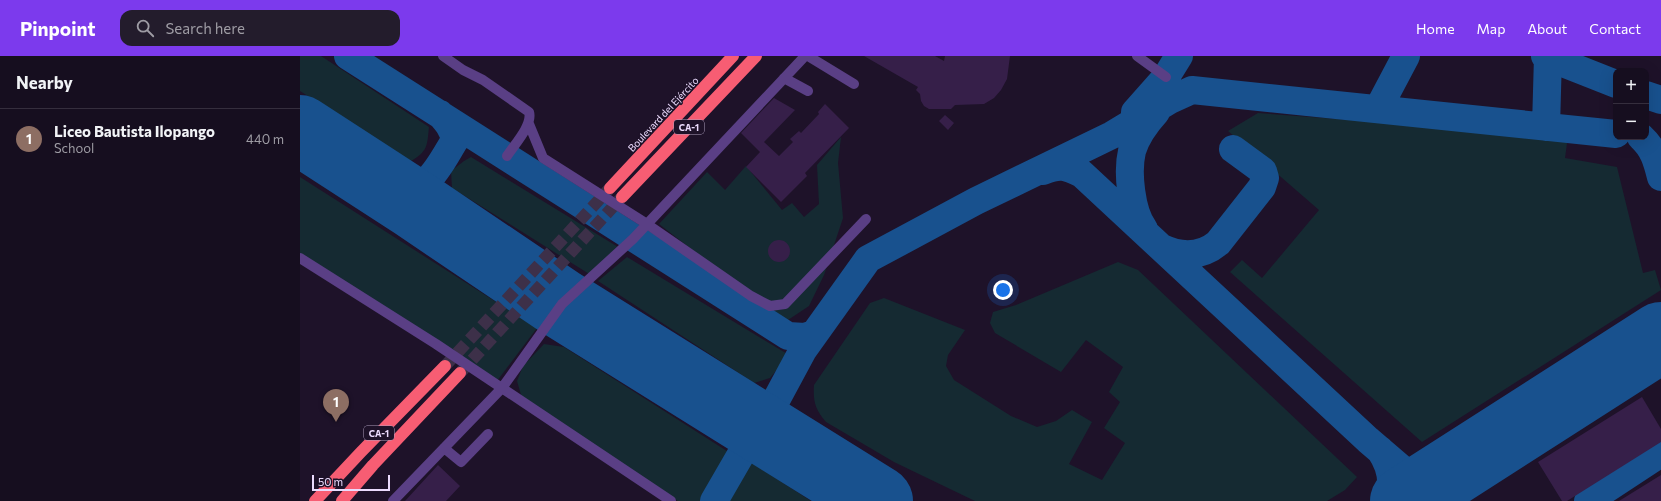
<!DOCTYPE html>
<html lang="en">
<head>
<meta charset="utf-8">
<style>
  :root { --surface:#160e1f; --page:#231c2c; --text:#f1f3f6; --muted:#9e9ca4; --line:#352e3d; --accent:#7c3aed }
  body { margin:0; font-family:Commissioner,sans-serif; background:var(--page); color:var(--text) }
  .controls { position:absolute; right:12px; top:12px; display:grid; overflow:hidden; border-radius:8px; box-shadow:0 4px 16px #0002 }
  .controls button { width:36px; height:36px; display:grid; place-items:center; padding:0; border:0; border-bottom:1px solid var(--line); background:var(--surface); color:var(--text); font:20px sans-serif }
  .scale { position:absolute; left:12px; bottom:10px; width:78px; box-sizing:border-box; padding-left:4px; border:2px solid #ebdbfd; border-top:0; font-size:11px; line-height:14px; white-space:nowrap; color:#ebdbfd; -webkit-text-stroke:3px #1e1229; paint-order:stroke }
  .you { position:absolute; left:703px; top:234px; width:14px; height:14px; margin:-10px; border:3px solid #fff; border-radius:50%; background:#1a73e8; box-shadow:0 0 0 6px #1a73e833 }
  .badge { display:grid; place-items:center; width:26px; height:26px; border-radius:50%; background:var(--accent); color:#fff; font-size:13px; font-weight:700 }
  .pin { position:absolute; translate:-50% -33px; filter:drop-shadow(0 1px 2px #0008) }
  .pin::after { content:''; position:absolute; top:21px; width:14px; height:12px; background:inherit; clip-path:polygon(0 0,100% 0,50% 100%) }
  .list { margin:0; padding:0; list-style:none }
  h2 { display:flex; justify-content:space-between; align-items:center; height:52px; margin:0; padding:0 16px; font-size:17px }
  h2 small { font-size:13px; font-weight:400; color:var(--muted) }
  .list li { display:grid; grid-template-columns:26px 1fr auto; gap:12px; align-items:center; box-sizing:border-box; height:60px; padding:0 16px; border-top:1px solid var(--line) }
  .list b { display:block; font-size:15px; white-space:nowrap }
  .list p { margin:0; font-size:13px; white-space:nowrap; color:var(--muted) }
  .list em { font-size:13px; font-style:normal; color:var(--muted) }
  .icon { flex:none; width:22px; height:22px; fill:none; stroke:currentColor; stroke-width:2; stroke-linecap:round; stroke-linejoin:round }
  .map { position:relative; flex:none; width:1361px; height:445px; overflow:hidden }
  header { display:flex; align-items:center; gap:24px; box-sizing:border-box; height:56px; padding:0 20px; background:var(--accent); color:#fff }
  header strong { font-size:19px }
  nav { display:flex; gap:22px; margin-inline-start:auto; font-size:14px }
  .search { width:280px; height:36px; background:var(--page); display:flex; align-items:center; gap:10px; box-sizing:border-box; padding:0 14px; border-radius:12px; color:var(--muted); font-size:15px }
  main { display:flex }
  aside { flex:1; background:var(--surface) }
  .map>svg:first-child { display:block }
  .green { fill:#152a32 }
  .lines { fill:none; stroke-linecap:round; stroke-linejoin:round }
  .taxiway { stroke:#18518e; stroke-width:28 }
  .runway { stroke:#18518e; stroke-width:70 }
  .building { fill:#361f49 }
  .highway-tunnel { stroke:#3d3049; stroke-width:12; stroke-dasharray:12 6; stroke-linecap:butt }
  .minor { stroke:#5a3f85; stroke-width:10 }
  .highway { stroke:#f75d73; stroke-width:12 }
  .labels { text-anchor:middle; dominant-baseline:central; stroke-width:3; stroke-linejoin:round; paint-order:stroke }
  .shield { fill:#1e1229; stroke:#ae9fbd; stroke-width:1 }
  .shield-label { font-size:9px; font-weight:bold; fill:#ebdbfd }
  .street-label { font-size:10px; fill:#ebdbfd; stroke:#1e1229 }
</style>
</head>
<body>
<header>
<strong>Pinpoint</strong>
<div class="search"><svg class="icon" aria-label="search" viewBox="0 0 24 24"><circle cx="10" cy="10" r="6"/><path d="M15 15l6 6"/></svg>Search here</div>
<nav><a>Home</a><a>Map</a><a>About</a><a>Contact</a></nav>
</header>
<main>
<aside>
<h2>Nearby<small></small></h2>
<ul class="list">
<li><span class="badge" style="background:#8d6e63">1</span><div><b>Liceo Bautista Ilopango</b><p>School</p></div><em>440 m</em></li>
</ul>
</aside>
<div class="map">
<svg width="1361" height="445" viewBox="0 0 1361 445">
  <rect width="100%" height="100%" fill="#1e1229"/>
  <path class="green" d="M0,0H21L129,71C127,90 128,95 111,105L0,35Z
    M958,57L1268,80L1265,102L1317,111L1343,217L1355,214L1361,234L1122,386L930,216L942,204L962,222L1019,154L928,75Z
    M541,81L538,107L543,162L524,219L509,250L485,266L359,168L407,116L425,134L446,110L482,154L492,147L504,161L519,148L517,109Z
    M171,101L318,191L294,221L152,132L151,115L164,105Z
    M0,121L237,272L197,325L0,199Z
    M327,201L489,299L470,322L454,327L298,225Z
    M818,206L838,214L1057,421L1045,434L1027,445H675L594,406L526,366C515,353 513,346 514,329L570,247L584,242L665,274L648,299L646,310L654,324L711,360L737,371L756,365L772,354L792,366L769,408L802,424L825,387L804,372L820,346L809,336L823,311L786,284L761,316L695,277L690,267L693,256L716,249Z
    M244,288L264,291L430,397L402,445H378L222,342L217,325L223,310Z
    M451,406L511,445H427Z"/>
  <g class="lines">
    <path class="taxiway" d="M48,0C195,93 341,187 488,280L505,281L513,278
      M1245,0L1316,28
      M1346,39L1361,44
      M1078,53L1106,0
      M835,56L866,21L879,0
      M1246,71L1248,0
      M1341,81C1354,93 1357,105 1361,121
      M743,115C761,108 765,110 782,118L1068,384L1124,432L1136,445
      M74,121C80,124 88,130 96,132C127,141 141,106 155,84C153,73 148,67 140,58
      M129,123C126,145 133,155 148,170
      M844,173C831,156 827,116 832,95C836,81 846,67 856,56
      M862,192C881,201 901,201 918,187L962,131L965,122L963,115L933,93
      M431,353C451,360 459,361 475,346
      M489,389L479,377L473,366L472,357L475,346L503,294L568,203L676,145L812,79L870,44L892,34L1316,78
      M1080,394C1090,409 1095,428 1087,445
      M414,445L458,369
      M1288,445L1361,397"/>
    <path class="runway" d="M0,74L114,148L262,248L578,445
      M1105,445L1361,281"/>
  </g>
  <path class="building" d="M564,0H635L644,5L645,0H710L707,23L701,34L694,42L684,48L655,49L651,53H629L624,50L621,45L620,38L616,34L618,31Z
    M474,42L495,54L464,86L479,100L493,86L490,83L499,75L501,77L519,58L518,56L525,48L549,72L505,117L507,120L481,146L446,111L460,96L441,77Z
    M645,59L654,67L648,74L639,65Z
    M468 195a11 11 0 1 1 22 0a11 11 0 1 1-22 0Z
    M1342,341L1361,373V386L1267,445H1262L1238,406Z
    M138,409L160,430L146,445H105Z
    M1361,419V445H1319Z"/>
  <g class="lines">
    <path class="highway-tunnel" d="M145,310L310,132
      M160,317L322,141"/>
    <path class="minor" d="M143,0L163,14L183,24L229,56C233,69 214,89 207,100
      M508,0L554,28
      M837,0L866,21
      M484,22L508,35
      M229,68L243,102L347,168L451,240L470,250L485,248L566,163
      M0,202L136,288L371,445
      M144,392L161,406L188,378
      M93,445L202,332L262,248L333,183L505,0"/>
    <path class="highway" d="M310,132L433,0
      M322,141L456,0
      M15,445L61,396L145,310
      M42,445L73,409L160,317"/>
  </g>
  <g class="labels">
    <g class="shield">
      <rect x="374" y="64" width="30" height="14" rx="3"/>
      <rect x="64" y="370" width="30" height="14" rx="3"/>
    </g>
    <g class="shield-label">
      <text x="389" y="71">CA-1</text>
      <text x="79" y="377">CA-1</text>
    </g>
    <g class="street-label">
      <text transform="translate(363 58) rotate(-47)">Boulevard del Ejército</text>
    </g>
  </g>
</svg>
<div class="controls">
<button>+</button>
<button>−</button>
</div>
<div class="scale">50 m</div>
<div class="you"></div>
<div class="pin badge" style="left:36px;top:366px;background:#8d6e63">1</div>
</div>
</main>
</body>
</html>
